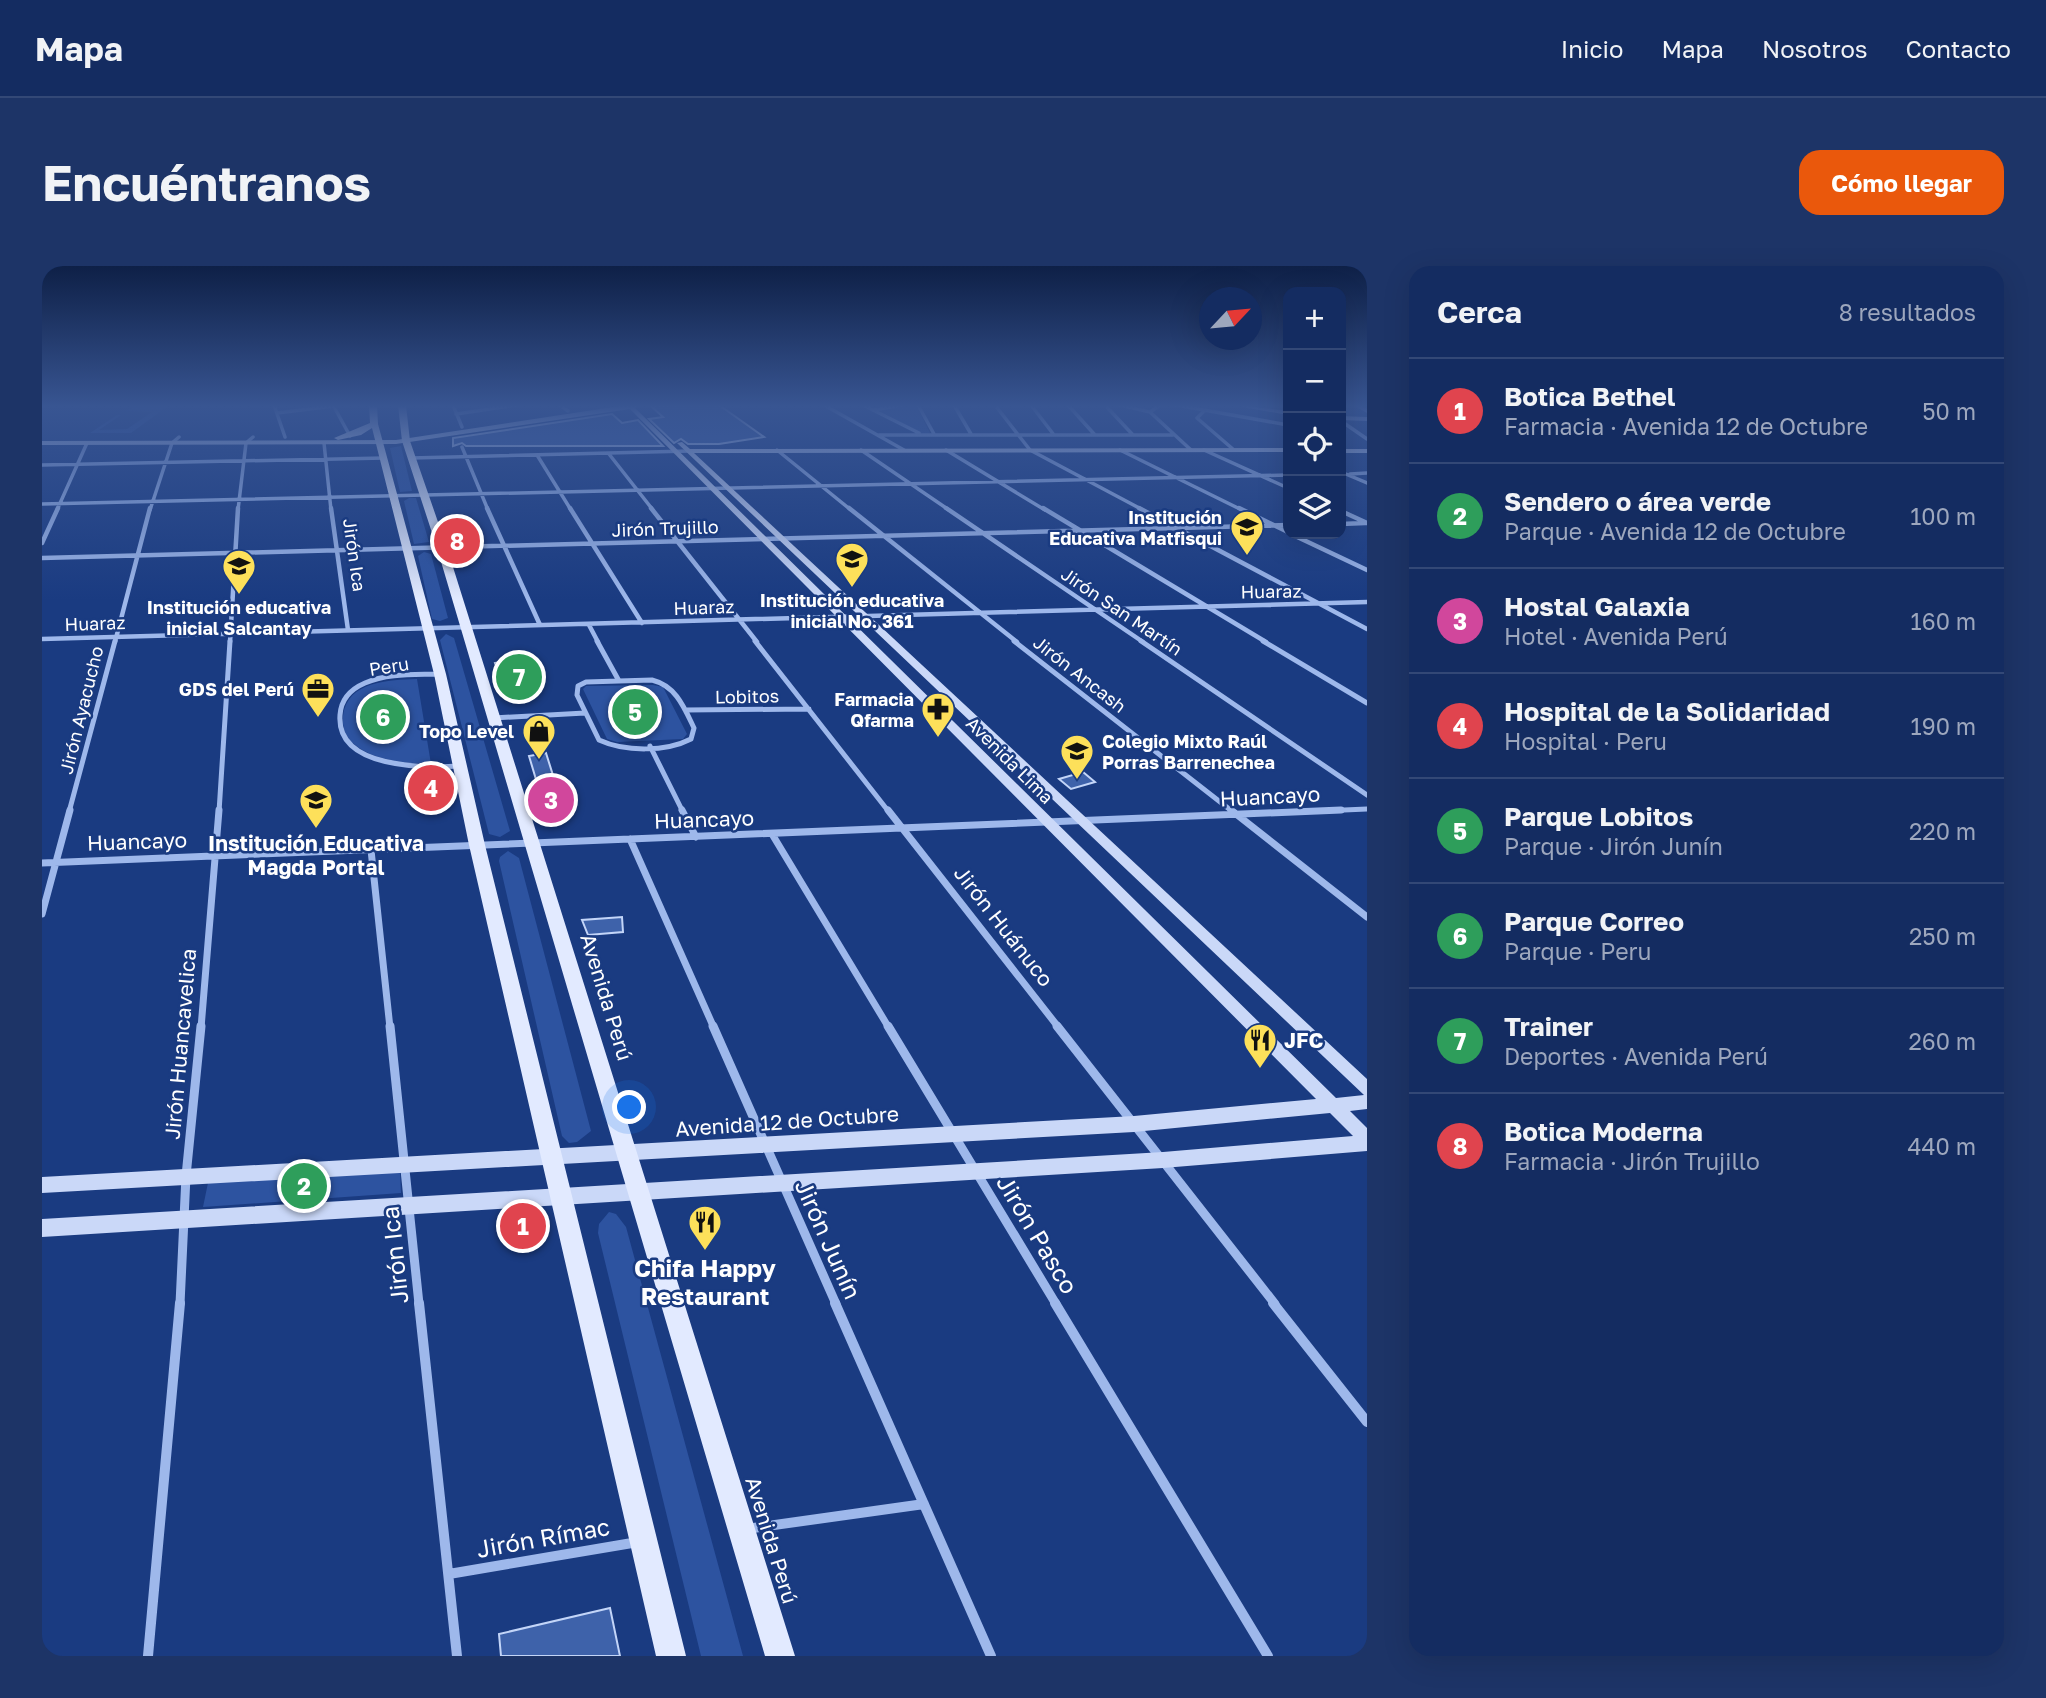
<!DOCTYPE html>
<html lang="es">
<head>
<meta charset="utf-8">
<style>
  :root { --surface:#142c61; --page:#1d3467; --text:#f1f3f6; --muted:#9da7bd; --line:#334876; --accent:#ea580c }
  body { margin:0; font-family:"Golos Text",sans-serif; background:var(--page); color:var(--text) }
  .controls { position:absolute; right:21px; top:21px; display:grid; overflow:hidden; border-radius:14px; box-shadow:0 7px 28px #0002 }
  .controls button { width:63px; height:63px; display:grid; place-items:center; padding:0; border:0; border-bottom:2px solid var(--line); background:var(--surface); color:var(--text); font:35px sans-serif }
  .compass { position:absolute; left:1157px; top:21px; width:63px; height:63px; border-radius:50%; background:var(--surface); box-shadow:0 7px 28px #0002; rotate:64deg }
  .you { position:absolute; left:588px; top:842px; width:24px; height:24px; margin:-18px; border:5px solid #fff; border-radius:50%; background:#1a73e8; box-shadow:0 0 0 10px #1a73e833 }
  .badge { display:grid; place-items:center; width:46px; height:46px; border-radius:50%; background:var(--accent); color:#fff; font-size:23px; font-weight:700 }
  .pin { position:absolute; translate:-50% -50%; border:4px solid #fff; box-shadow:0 2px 7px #0006 }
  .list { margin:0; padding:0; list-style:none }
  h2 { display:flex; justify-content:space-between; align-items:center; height:91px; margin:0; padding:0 28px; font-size:30px }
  h2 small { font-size:23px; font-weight:400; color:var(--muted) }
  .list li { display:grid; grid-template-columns:46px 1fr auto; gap:21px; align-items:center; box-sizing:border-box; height:105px; padding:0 28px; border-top:2px solid var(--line) }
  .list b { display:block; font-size:26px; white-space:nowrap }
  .list p { margin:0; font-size:23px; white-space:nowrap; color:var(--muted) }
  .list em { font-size:23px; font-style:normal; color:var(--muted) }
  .icon { flex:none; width:38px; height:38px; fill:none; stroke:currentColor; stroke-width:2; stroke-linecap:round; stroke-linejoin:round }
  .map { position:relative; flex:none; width:1325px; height:1390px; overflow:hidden; border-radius:21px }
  header { display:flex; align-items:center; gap:42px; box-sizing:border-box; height:98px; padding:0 35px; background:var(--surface); border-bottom:2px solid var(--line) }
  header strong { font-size:33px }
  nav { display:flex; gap:38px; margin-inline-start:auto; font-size:24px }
  .intro { display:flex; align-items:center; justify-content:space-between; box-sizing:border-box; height:168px; padding:0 42px }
  h1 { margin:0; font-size:49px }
  .button { padding:18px 32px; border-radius:21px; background:var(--accent); color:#fff; font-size:24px; font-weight:700 }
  main { display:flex; gap:42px; padding:0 42px }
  aside { flex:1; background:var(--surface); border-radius:21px; box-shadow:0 7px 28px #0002 }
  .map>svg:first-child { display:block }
  .green { fill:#2d53a0 }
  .building { fill:#3e62aa; stroke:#c3d5f8; stroke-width:2 }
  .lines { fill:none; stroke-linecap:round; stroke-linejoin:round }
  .street-far5 { stroke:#9eb8eb; stroke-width:3.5 }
  .street-far4 { stroke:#9eb8eb; stroke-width:4.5 }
  .street-far3 { stroke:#9eb8eb; stroke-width:5 }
  .street-far2 { stroke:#9eb8eb; stroke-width:7 }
  .street-far1 { stroke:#9eb8eb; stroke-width:9 }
  .street { stroke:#9eb8eb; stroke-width:10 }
  .secondary { fill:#cad8f8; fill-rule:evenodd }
  .primary { fill:#e2eaff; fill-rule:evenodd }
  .labels { text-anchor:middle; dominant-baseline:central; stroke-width:5; stroke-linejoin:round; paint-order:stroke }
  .far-poi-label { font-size:18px; font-weight:bold; fill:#fff; stroke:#1a3b81; text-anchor:end }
  .far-street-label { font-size:18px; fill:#fff; stroke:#1a3b81 }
  .street-label { font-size:21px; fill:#fff; stroke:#1a3b81 }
  .poi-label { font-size:21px; font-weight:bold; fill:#fff; stroke:#1a3b81 }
  .near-street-label { font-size:24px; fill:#fff; stroke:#1a3b81 }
  .near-poi-label { font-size:24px; font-weight:bold; fill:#fff; stroke:#1a3b81 }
</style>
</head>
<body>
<header>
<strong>Mapa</strong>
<nav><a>Inicio</a><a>Mapa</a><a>Nosotros</a><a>Contacto</a></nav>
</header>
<div class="intro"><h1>Encuéntranos</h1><a class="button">Cómo llegar</a></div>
<main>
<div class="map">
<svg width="1325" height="1390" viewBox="0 0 1325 1390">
  <rect width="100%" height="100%" fill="#1a3b81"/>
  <path class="green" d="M874,139L888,167L881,168L836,144Z
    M92,140H126L89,167H48L75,149H79L57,164L85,163L110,146L84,145Z
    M359,180L370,225L358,226L348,182Z
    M367,232H374L387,276L372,278L362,235Z
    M382,286L389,288L406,352L398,355L390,353L376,290Z
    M404,368L412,372L468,565L458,571L447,568L398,374Z
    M375,413L389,498C364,497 332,495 312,478C303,471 300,460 301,450C305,415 347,414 375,413Z
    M611,419L621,421L645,468L641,473L575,476L565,473L541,423L544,420Z
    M466,585L477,592L549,865L535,876L527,877L520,870L457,595L458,591Z
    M358,904L359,927L161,941L167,912Z
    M567,946L574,948L584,961L701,1390H659L556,967L557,958Z"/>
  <path class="building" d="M626,139H677L722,171L677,178H646L639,173L632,177L607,153L621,151L610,141Z
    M570,148L580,157L596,154L621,180H424L420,177L411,180V172Z
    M468,394L500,406L488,420L459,415L453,397Z
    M504,487L525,554L507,557L487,490Z
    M1041,506L1053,516L1029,523L1017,513Z
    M378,509H401L404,537L374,538Z
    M580,651L581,666L546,669L540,654Z
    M480,948L490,955V966L471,969V949Z
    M568,1342L578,1390H459L457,1368Z"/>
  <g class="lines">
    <path class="street-far5" d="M232,139L243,171
      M291,139L308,170
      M411,139L420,161
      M518,139L526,145
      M782,139L862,184
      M821,139L877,167
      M876,139L892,168
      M912,139L929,168
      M953,139L988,184L1101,244
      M989,139L1012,169
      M1026,139L1053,169
      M1063,139L1091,169
      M1078,139L1108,146
      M1118,139L1108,146L1149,184
      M1134,139L1246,159
      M832,144L860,139
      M1162,145L1155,152L1192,184
      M235,147L292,140
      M414,148L474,139
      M1299,155L1325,173
      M837,169H1131
      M282,177L289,244
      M420,181L446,244
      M735,184L809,244
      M819,184L907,244
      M904,184L1003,244
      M1078,184L1200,244
      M1162,184L1246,222
      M567,188L611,244
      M495,189L529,244
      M369,192L647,185
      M0,199L342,192
      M1299,206L1325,217
      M1308,208L1325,207
      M0,238L1246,209
      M15,244L45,177
      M108,244L130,177L137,171
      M196,244L204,177L211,171"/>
    <path class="street-far4" d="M289,242L306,364
      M445,242L498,359
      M528,242L600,357
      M609,242L715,376
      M807,242L975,376
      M904,242L1101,376
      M1001,242L1224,376
      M1097,242L1325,363
      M1197,242L1246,266
      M1299,245L1325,257
      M1299,258L1323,257
      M1249,268L1325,304
      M0,277L16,242
      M0,292L1246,259
      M547,359L556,376
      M0,373L1325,336
      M73,376L108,242
      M188,376L196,242"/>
    <path class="street-far3" d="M555,375L577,415
      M713,375L847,546
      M972,375L1191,546
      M1099,375L1325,529
      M1221,375L1325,437
      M398,408C373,409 346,407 323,417C309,423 299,433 298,449C294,503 383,502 418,500
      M610,414C634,420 642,441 652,462L649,473C624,486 583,486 557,474L535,429L536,420L544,416Z
      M643,444L767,443
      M451,452L543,447
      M608,480L641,546
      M27,546L73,375
      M177,546L188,375
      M1256,546L1325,543"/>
    <path class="street-far2" d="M640,544L654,571
      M846,544L1017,762
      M1189,544L1325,651
      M730,568L847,762
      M588,573L672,762
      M329,584L348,762
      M0,597L1299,544
      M0,648L28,544
      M159,762L177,544"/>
    <path class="street-far1" d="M348,760L377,1038
      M671,760L794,1038
      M846,760L1014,1038
      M1015,760L1233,1038
      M138,1038L144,910L159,760"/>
    <path class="street" d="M377,1037L415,1390
      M793,1037L949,1390
      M1013,1037L1226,1390
      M1231,1037L1325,1156
      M704,1263L882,1238
      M407,1308L596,1276
      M106,1390L138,1037"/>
    <path class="secondary" d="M584,139H597L593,142L1294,832L1322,829L635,177L640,176L648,183L1246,182V186L652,187L1325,813V843L1308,845L1325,862V885L1121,902L0,971V953L1121,886L1311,870L1288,847L1092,866L0,927V911L1092,850L1274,833L588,143L354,178L0,179V175L354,174Z
      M1197,139L1246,145V149L1200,141Z
      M1311,139H1318L1325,143V147Z
      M1299,150L1325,151V155L1299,154Z
      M1299,183H1325V187H1299Z"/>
    <path class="primary" d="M327,139H335L336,158L404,408L443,579L644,1390H614L427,579L392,408L330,162L319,169L296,174L292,172L328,157Z
      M356,139H364L368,175L405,282L753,1390H723L395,282L360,175Z"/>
  </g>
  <linearGradient id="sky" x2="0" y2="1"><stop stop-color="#0e2047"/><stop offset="0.42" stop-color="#385592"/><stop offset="1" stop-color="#385592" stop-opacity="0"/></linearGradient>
  <rect width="1325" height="334" fill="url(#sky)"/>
  <defs>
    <symbol id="school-pin" viewBox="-11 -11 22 30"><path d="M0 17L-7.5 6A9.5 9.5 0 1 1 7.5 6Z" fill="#fde05a" stroke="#1a3b81"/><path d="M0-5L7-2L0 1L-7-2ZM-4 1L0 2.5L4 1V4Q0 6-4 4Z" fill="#111"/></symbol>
    <symbol id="office-pin" viewBox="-11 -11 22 30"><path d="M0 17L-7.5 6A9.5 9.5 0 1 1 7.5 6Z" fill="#fde05a" stroke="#1a3b81"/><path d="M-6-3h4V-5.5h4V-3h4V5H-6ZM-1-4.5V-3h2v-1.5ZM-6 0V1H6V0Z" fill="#111"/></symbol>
    <symbol id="pharmacy-pin" viewBox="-11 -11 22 30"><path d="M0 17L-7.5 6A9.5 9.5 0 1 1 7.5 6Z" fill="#fde05a" stroke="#1a3b81"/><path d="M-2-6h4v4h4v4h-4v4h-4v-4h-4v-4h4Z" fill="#111"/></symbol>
    <symbol id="shop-pin" viewBox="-11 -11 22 30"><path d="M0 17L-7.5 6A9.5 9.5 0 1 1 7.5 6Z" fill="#fde05a" stroke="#1a3b81"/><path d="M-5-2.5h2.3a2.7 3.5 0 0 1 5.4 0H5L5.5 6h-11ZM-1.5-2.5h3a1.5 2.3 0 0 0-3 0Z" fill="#111"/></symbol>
    <symbol id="restaurant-pin" viewBox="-11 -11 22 30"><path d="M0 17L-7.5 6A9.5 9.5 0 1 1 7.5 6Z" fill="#fde05a" stroke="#1a3b81"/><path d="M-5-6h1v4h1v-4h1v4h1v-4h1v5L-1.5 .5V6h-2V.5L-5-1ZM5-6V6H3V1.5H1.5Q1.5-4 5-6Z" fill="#111"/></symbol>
  </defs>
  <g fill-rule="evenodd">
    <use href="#school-pin" x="1186" y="242" width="38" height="52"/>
    <use href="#school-pin" x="791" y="274" width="38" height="52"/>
    <use href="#school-pin" x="178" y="281" width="38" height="52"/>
    <use href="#office-pin" x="257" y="404" width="38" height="52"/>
    <use href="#pharmacy-pin" x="877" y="424" width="38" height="52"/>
    <use href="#shop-pin" x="478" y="446" width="38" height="52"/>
    <use href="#school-pin" x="1016" y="466" width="38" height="52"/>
    <use href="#school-pin" x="255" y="515" width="38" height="52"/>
    <use href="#restaurant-pin" x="1199" y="755" width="38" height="52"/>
    <use href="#restaurant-pin" x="644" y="937" width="38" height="52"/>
  </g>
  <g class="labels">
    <g class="far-poi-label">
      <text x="1180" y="251">Institución<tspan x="1180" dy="21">Educativa Matfisqui</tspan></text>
      <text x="810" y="334" text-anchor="middle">Institución educativa<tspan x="810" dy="21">inicial No. 361</tspan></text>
      <text x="197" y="341" text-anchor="middle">Institución educativa<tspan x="197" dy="21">inicial Salcantay</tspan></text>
      <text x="252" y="423">GDS del Perú</text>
      <text x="872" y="433">Farmacia<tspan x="872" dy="21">Qfarma</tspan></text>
      <text x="472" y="465">Topo Level</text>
      <text x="1060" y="475" text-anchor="start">Colegio Mixto Raúl<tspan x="1060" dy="21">Porras Barrenechea</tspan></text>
    </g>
    <g class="far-street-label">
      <text transform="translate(623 262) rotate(-2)">Jirón Trujillo</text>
      <text transform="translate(313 289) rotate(82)">Jirón Ica</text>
      <text transform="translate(1229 325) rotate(-1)">Huaraz</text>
      <text transform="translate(662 341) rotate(-2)">Huaraz</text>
      <text transform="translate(1080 345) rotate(34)">Jirón San Martín</text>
      <text transform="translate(53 357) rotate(-2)">Huaraz</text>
      <text transform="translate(347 400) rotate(-9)">Peru</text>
      <text transform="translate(1038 408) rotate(38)">Jirón Ancash</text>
      <text transform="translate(705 430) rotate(-1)">Lobitos</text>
      <text transform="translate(39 444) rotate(-76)">Jirón Ayacucho</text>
      <text transform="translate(968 494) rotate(45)">Avenida Lima</text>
    </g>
    <g class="street-label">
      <text transform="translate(1228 530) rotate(-3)">Huancayo</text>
      <text transform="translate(662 553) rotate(-2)">Huancayo</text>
      <text transform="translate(95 575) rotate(-2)">Huancayo</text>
      <text transform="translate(962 660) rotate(52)">Jirón Huánuco</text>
      <text transform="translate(565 731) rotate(73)">Avenida Perú</text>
      <text transform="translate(138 778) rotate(-85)">Jirón Huancavelica</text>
      <text transform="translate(745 855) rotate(-4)">Avenida 12 de Octubre</text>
      <text transform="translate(730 1274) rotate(73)">Avenida Perú</text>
    </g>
    <g class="poi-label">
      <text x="274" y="577">Institución Educativa<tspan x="274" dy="24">Magda Portal</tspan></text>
      <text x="1242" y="774" text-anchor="start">JFC</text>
    </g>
    <g class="near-street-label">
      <text transform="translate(996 968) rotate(59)">Jirón Pasco</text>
      <text transform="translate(787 973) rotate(66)">Jirón Junín</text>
      <text transform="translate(352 989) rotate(-96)">Jirón Ica</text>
      <text transform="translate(501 1271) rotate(-10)">Jirón Rímac</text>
    </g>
    <g class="near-poi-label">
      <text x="663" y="1001">Chifa Happy<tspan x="663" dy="28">Restaurant</tspan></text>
    </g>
  </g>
</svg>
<div class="controls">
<button>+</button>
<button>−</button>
<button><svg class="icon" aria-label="locate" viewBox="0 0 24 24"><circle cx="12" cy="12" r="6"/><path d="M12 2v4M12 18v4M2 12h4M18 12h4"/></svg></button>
<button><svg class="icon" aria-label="layers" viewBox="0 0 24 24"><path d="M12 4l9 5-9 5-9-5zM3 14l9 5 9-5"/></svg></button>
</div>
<svg class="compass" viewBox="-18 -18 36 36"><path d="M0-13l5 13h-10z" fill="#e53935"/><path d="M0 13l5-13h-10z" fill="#9da7bd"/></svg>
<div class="you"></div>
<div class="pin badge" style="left:481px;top:960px;background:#e0444e">1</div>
<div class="pin badge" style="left:262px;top:920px;background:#2e9e5b">2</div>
<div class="pin badge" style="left:509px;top:534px;background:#d1479c">3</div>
<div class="pin badge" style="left:389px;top:522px;background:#e0444e">4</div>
<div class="pin badge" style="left:593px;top:446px;background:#2e9e5b">5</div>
<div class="pin badge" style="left:341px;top:451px;background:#2e9e5b">6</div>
<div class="pin badge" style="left:477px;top:411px;background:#2e9e5b">7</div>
<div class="pin badge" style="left:415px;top:275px;background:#e0444e">8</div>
</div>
<aside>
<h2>Cerca<small>8 resultados</small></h2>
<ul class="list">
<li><span class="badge" style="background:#e0444e">1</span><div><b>Botica Bethel</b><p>Farmacia · Avenida 12 de Octubre</p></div><em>50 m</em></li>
<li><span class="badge" style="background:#2e9e5b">2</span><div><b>Sendero o área verde</b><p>Parque · Avenida 12 de Octubre</p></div><em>100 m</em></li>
<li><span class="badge" style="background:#d1479c">3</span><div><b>Hostal Galaxia</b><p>Hotel · Avenida Perú</p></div><em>160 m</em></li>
<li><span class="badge" style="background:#e0444e">4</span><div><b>Hospital de la Solidaridad</b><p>Hospital · Peru</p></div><em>190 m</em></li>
<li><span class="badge" style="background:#2e9e5b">5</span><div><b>Parque Lobitos</b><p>Parque · Jirón Junín</p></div><em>220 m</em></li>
<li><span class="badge" style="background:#2e9e5b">6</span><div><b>Parque Correo</b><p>Parque · Peru</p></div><em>250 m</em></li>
<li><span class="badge" style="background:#2e9e5b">7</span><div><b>Trainer</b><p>Deportes · Avenida Perú</p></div><em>260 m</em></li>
<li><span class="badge" style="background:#e0444e">8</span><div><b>Botica Moderna</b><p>Farmacia · Jirón Trujillo</p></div><em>440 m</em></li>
</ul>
</aside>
</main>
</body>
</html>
